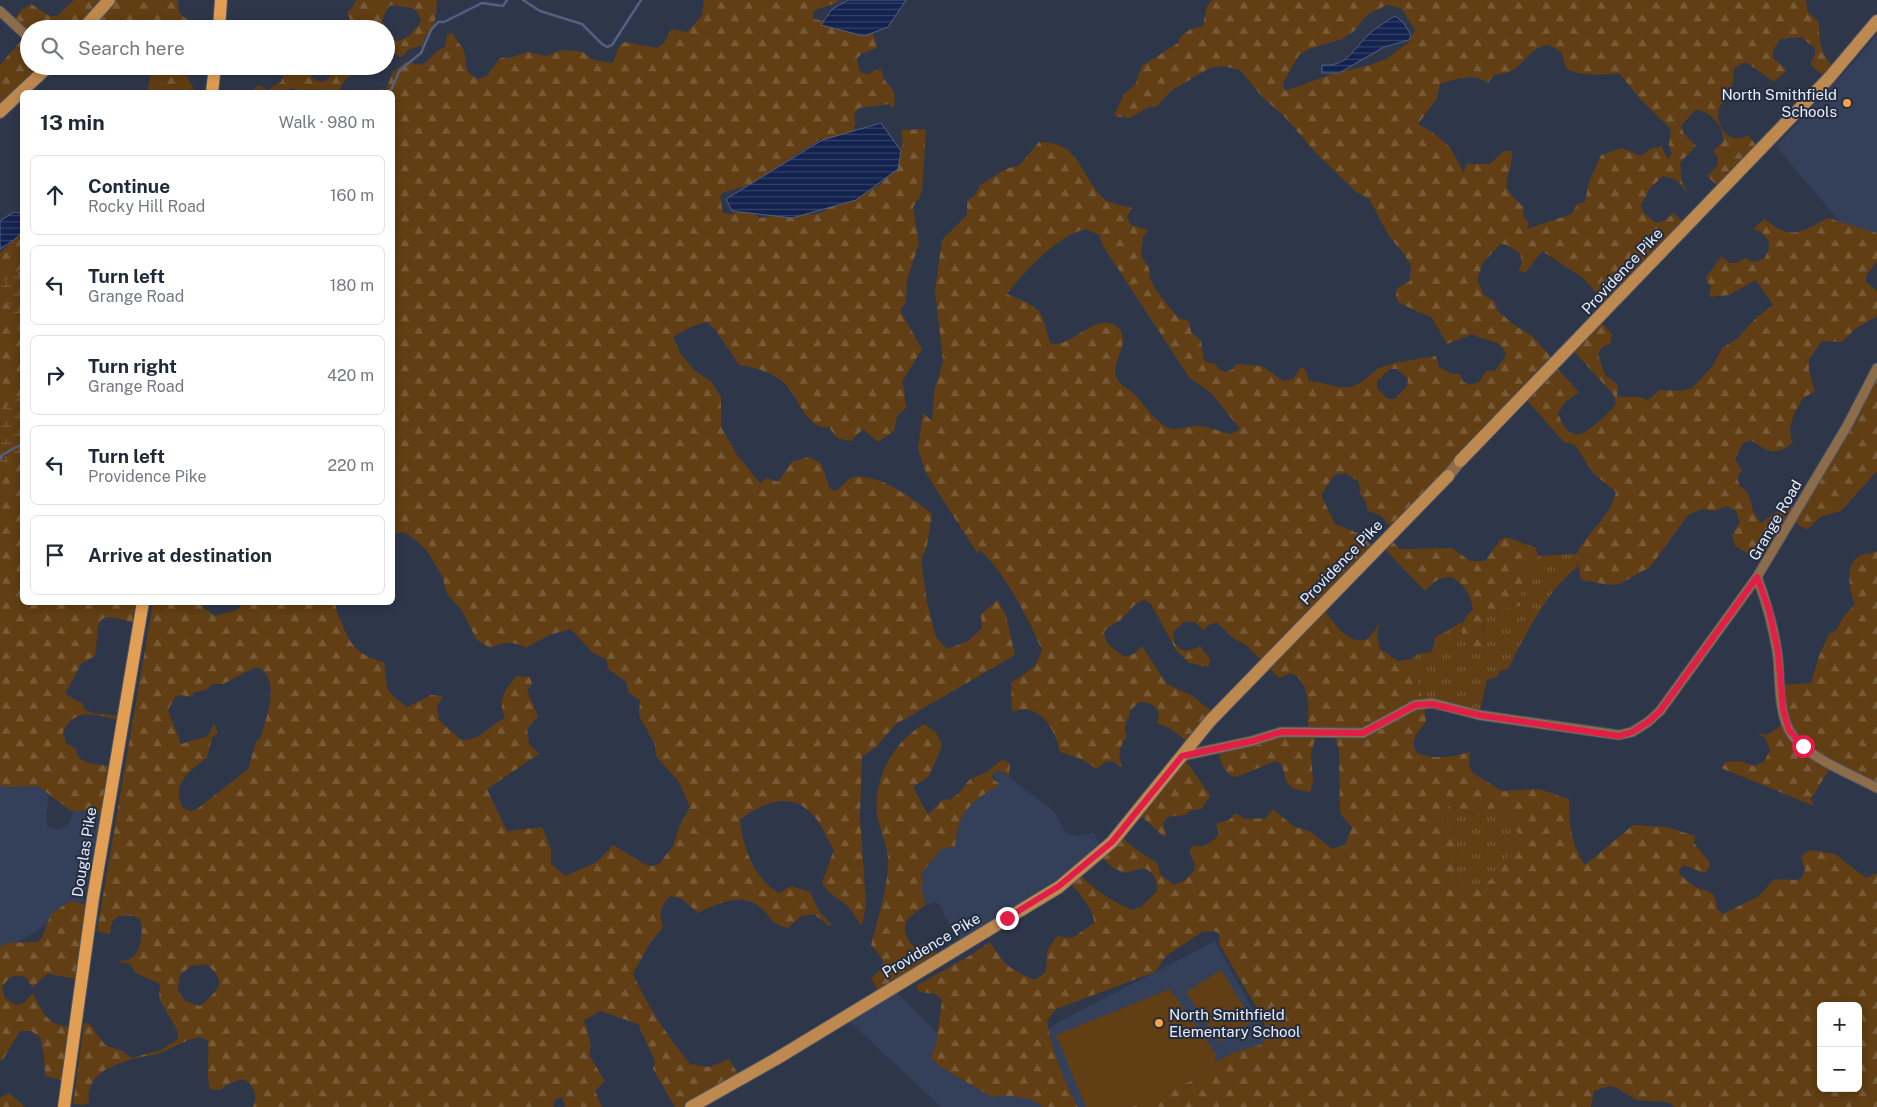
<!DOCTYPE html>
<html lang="en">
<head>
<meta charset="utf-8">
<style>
  :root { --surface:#fff; --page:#f2f2f3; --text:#1f2937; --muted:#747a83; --line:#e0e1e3 }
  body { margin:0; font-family:"Public Sans",sans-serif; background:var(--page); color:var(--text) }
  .controls { position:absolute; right:15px; bottom:15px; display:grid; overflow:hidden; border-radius:8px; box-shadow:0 2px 8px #0003 }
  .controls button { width:45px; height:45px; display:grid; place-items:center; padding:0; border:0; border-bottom:1px solid var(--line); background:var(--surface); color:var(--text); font:25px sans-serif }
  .stop { position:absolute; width:15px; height:15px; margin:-11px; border:4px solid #e11d48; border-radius:50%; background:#fff }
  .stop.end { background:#e11d48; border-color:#fff; box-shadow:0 1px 5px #0008 }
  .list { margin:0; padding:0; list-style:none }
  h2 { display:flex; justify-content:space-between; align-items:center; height:65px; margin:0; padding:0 20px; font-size:21px }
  h2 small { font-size:16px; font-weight:400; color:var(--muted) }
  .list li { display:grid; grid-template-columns:32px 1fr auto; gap:15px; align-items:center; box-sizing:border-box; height:80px; margin:0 10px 10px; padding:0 10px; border:1px solid var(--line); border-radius:8px }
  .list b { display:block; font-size:19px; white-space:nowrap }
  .list p { margin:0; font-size:16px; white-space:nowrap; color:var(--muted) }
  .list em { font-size:16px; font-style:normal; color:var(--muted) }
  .icon { flex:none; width:28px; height:28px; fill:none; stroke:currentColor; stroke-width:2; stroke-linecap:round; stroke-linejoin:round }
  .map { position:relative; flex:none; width:1877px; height:1107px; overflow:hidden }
  .search { position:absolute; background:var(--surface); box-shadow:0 2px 8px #0003; left:20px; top:20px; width:375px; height:55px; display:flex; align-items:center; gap:12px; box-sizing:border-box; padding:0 18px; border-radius:28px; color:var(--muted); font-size:19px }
  .panel { position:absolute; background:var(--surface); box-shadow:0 2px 8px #0003; left:20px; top:90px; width:375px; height:515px; border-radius:8px }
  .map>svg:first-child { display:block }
  .built { fill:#343f59 }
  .grass { fill:url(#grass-tufts) }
  .forest { fill:url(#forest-firs); fill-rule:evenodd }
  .wetland { fill:url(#wetland-marsh) }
  .green { fill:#613e14 }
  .water { fill:url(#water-rules); stroke:#536083 }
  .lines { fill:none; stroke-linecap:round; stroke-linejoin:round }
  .stream { stroke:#536083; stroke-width:2.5 }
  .minor-casing { stroke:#4c5466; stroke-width:11 }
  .tertiary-casing { stroke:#4c5466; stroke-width:13 }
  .secondary-casing { stroke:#4c5466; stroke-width:14 }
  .primary-casing { stroke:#4c5466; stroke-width:14 }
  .minor { stroke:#8d6c49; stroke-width:9 }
  .tertiary { stroke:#8d6c49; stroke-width:11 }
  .secondary { stroke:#bd894f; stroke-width:12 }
  .primary { stroke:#e29e52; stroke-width:12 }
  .route { stroke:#e11d48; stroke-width:6 }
  .poi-dot { fill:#f4a443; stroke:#242c3f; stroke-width:2 }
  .labels { text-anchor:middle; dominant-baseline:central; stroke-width:4; stroke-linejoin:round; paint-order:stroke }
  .poi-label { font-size:15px; fill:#e9effc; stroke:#242c3f; text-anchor:end }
  .street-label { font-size:15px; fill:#e9effc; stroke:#242c3f }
</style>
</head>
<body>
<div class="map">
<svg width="1877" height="1107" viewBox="0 0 1877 1107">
  <defs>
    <pattern id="grass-tufts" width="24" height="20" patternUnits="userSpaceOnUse" patternTransform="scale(1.25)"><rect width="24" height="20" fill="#613e14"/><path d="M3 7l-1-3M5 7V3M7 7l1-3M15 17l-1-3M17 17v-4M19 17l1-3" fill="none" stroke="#785a37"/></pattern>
    <pattern id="forest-firs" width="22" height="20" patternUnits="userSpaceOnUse" patternTransform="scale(1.25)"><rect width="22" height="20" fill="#613e14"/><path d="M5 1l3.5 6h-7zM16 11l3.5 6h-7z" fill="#785a37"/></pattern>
    <pattern id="wetland-marsh" width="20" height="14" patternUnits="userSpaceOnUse" patternTransform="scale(1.25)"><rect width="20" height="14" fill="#613e14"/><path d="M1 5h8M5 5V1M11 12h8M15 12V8" fill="none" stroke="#785a37"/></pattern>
    <pattern id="water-rules" width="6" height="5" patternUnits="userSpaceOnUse" patternTransform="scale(1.25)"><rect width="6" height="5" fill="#13224f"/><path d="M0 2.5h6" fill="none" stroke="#354269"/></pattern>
  </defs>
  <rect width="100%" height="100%" fill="#2e364a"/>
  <path class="built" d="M1877,34V238L1855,240L1776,146L1857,59Z
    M999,770L1048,806L1056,815L1067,834L1081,836L1094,832L1098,841L1105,848L964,944L953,931L939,905L935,902L926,905L921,887L923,883L921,874L940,850L955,846L958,826L968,806L999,784L992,774Z
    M30,777L49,790L46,822L48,826L58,830L67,826L76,807L105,793L83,901L0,954V786Z
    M1215,941L1270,1041L1218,1107H941L848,1020L896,992L985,1080L1053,1025Z"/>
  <path class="grass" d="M1576,554L1578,566C1547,591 1526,633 1508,669L1500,671L1497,677L1487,680L1479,714L1447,701L1422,703L1412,659L1417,654L1431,652L1435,644L1434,638L1462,622L1461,635L1486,645C1479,610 1486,611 1520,605C1523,599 1520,596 1521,589C1522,578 1531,566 1538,556Z
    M1498,802L1520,836L1496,880L1493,878L1467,894L1458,885L1454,867L1458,848L1444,820L1447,805L1485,818Z"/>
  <path class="forest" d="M74,0H178L179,13L188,20L183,29H108L94,18L83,29H29V66H49L0,112V65L25,36L13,21L21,10L31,4L50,16H57Z
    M356,0H437C436,14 437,28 425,36L423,45L408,50L403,56L400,57L395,53L386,52V32L396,41C408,40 415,30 421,21C417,10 416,8 405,7C398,6 395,5 389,6L382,20L385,29H350L351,22L347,12L353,7Z
    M704,0H837L838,2L813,11V19L872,29L877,48L863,53L857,58L860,72L868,74L881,68C885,93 900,82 893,109L889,104L859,108L854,114C859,128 848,147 835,152L822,138L747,186L724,192L720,196L723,213L733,214L746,209L760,218L798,211L813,215L826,211L825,202L841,194L844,203H848L880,185L892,172L894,158L903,144L901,130L926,129L922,193L913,207L919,243L907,280L906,303L900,310L922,349L902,382C906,390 903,398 907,407L897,416L894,431L878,442L863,429L851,441L837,438L829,427C807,431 798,396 785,384C774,373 754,367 739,365L715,329L706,322L691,327L673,337L681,354L695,371L711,381L721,397V427L737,455L760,483L767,478L778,482L792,462L808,457L821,463L830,489L836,491C842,487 845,481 851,478C876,470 914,499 932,514L926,551L922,556V567L927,602L936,637L947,649L968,641L982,628L981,614L998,600L1006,615L1015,655L896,724L876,747L862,757L860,817L866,904L862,926L848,906L829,892L822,883L834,850C827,838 821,823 811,813C789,790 760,804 740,820C743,848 754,879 779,893L791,886L810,892L819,911L832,925L829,926L814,914L801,916L788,928C768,922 774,920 761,908C743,891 716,904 698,913L682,899L671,896C661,904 658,916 663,927L650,943L633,974C647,1006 668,1037 690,1064L709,1067L729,1059L741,1079L702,1107H675L653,1069L655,1061L638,1024L600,1011L584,1020L591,1045L589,1055L605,1081L595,1091L602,1107H565L562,1097L555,1100L553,1107H253C258,1097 254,1084 243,1079L228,1084L221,1090L210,1089C206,1079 209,1055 208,1041L200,1037C182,1041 176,1047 160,1053C154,1056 147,1055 141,1057C118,1062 84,1073 89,1102L84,1105L73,1104L84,1023H89L105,1045L122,1051L131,1058L161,1050L178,1039V1032L159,998L160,984L136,973L130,964L115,961C120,961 127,961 131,958C142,952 143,930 140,919L133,916H118L112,922L110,934L97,931L153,603H201L204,608L215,616L237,610L243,603H336C335,609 338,615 341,621C350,646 358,655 384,662C388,690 382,690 408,707L431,695L443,696L437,706L439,720L461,740C486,739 485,727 505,718C497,699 505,691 516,676L530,677L532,684L527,690L538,716L527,729L529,744L539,754L487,789L507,831L542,827L551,849V864L565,876L597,862L613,845L646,865L653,866L659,864L673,846L679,827L690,807L679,782L656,756L655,744L639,716L640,700L629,693L626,682L608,669L607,660L593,653L571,629L549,635L526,648C514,641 503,642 490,648L477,640L461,609L447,594L442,576L427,551L416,540L404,532L393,534L392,92H377L381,88L384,90L386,89L393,72L406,62L422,65C432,59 432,52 445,47L447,35L453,33C455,39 459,43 462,47C470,61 459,70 478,79L487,76L500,58L513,57L527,52L547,56L562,50L583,52L591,59L611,63L614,61L618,48L624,42L657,48L664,43L671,29L687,32L702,16ZM254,668H260C281,684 266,716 261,737L256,742L248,769L197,809L191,811L183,808C170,785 190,770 207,758L212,738L218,732L214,724L208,736L181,744L168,710L175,697L182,695L191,697L195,692L206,690L212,684H223ZM206,964C229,982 218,990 200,1006L185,1001L178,990L180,975L191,966Z
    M1213,0H1806L1808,12L1819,22C1819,42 1821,56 1836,69L1827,79L1812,66L1811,61L1815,55V48L1801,37L1780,39L1773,50V58L1787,70L1774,82L1746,62L1734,68C1734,77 1733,88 1728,96C1726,100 1720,104 1719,109C1715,127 1730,146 1748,135L1759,149L1721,189L1707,176L1718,165V158L1713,151L1723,142C1725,127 1710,110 1695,110L1681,126L1684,134L1696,146L1680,163L1682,182L1688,193L1675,179L1663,176L1650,188L1641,205L1644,213L1656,223L1666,220L1673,213L1686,224L1608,305L1583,278L1542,251L1526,272L1518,271L1522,263L1520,253L1507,245L1500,244L1483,263L1477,279L1484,295L1495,302L1497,310L1514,325L1532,336L1554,360L1553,364L1579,392L1565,402L1558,413C1567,439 1578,440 1597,423C1604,417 1611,411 1616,403L1613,394L1570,347L1597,318L1612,334L1610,344L1602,347L1598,354L1605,375L1618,385L1617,396C1626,399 1633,394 1648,400L1660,390L1680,391L1692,388L1712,367L1722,348L1736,340L1756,318L1773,305L1756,280L1729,295L1709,297L1711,287L1705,278L1722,256L1729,263H1737L1745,258L1754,262L1764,259C1770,248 1772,241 1761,232L1754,230L1755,227L1765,219C1792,243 1803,230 1828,218L1877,233V261L1866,276V282L1877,291V316L1854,330L1842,342L1822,341L1809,359V370L1815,392L1804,397C1796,409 1785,428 1793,443C1774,457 1769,452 1751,440L1743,443L1735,459L1742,470L1737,478L1740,486L1747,491L1754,513L1761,523L1787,504L1796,510L1877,369V471L1841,511L1820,517L1807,530L1793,521L1765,563L1735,546L1732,535L1740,522L1736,511L1727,506L1715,511L1702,509L1688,515L1650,567L1620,584L1609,585L1581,580L1576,554C1580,548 1583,542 1588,537C1600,521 1611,512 1616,492L1593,473L1575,445L1564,442L1523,396L1392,528L1380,515L1368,511L1365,500L1359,493L1361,490L1358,481L1345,473L1334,475L1321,495L1335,524L1362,535L1373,548L1319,605C1332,617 1345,647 1368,639L1380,623L1377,633L1380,649L1398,661L1412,659L1424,705L1426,721C1418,733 1409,740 1417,753C1436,760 1450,757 1470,752L1469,766L1473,773L1502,791L1539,789L1569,799C1569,824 1571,844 1585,865L1633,825L1667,827L1695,836L1694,843L1710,863L1708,870L1704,873L1684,865L1679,870V874C1684,878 1688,882 1693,885C1707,894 1716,887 1717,909L1723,914L1759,896L1774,879L1796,880L1802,878L1805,869L1801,857L1810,850L1835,854L1866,878L1877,873V1107H1675L1667,1102L1636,1100L1617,1088L1609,1086L1594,1091L1591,1107H1128L1233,1053L1262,1044L1268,1034L1261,1015L1220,945L1219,933L1214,931L1202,932L1166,956L1155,972L1056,1009L1047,1021C1051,1049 1065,1083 1078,1107H1043L1033,1100L1014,1096H996L994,1098L939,1066L931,1057L936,1045L942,1000L936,994L920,992L916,986L971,955L990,942C1005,966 1009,969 1035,980L1046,972L1047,951L1057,936L1072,938L1094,923C1095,909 1077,892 1068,880L1079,873C1092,889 1113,902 1132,910L1141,907L1157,891C1157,878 1155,874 1144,868L1124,873L1112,867L1099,855L1120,835L1130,845L1158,864L1160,874L1174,885L1184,881L1194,871L1195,864L1189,851L1194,845L1203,847L1215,839L1219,833L1216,824L1229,820L1236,813L1245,819L1266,818L1273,809L1293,826L1311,832L1332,849L1345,845L1352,827L1340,813L1339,751L1334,732L1318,731L1311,752L1313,783L1310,792C1287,788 1288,788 1282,765L1276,761L1236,777C1223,775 1221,761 1218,750L1308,729C1308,709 1312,683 1291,673L1279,678L1246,645L1233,638L1217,622L1209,625L1203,630L1195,622H1184L1173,632L1174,643C1183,653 1188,652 1200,646L1210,659L1209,667L1189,663L1176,650L1151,604L1144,600C1132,604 1129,613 1120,620C1114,625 1109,625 1104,632C1105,645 1115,650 1125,657L1135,653L1142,646L1167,684L1191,695L1215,714L1189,744L1173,730L1157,723C1163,709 1152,702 1139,702L1130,711C1129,721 1121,725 1127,736C1119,747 1118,754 1122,767L1112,761L1105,762L1097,769L1081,759L1060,752C1056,730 1039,701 1012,712L1011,683L1035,666L1042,650C1026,615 1008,577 980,550L977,553L926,473L918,448L923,413L932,421L934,392L943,361L935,290L942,240L967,215V201L975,195L980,185C996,178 1000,168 1019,166L1039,142C1079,142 1079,171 1100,195C1108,204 1121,205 1132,208L1127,217L1131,225L1148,230L1143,237L1141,255L1149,268L1150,279L1156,290L1178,318L1189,321L1191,332L1201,341L1204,360L1209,363H1214L1219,369L1226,372L1233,369L1236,364L1262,366L1283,381L1293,379L1301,367L1306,370L1309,381C1324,382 1336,389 1350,387C1360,385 1369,376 1376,370C1384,363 1424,358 1436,356L1439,367L1452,374H1460L1463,382L1470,385L1479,382L1487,370L1495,371L1506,355C1501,337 1485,343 1473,334L1447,344L1432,318L1399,303L1396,297L1397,288L1410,281L1411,266L1404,254L1389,236L1369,199L1356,192L1316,153L1284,116L1263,98L1240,70L1223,66L1210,68L1172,90L1157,106L1147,108L1130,118L1114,116L1124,94L1135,85L1142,66L1178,43L1181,36L1191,29L1203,26L1207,5ZM1387,5L1401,8L1415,30L1409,42L1386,59L1367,66L1335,73L1285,91L1283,83L1299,55L1309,49L1342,39L1354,31L1367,15ZM1549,45L1561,52C1563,56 1564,63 1566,67C1572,77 1609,75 1619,73L1641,100L1671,129L1669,145L1672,154L1668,159L1661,146L1650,149L1641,156L1622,148L1601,155L1589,182L1585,202L1577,204L1572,214L1527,229L1529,224L1523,216L1524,207C1493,182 1513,181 1512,151H1504L1490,164H1466L1464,173L1450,147L1432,132L1418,124L1437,98L1440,84C1456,79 1473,72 1488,83L1493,76C1498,73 1504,74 1509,72C1525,65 1530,46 1549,45ZM1086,229L1099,235L1103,246L1189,377L1212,394L1240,429L1231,434C1220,432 1208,426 1197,426C1186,426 1178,432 1167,427C1154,421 1143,402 1132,392C1126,387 1118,384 1116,376C1111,362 1134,339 1116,326C1094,311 1070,351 1050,343C1047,334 1046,327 1043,319C1039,304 1019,300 1007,294C1024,271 1058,235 1086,229ZM1390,369H1397L1408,379L1407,386L1395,399H1388L1377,388V381ZM1498,803L1520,836L1496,879L1493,878L1467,894L1458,885L1454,867L1458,848L1444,820L1447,805L1485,818ZM1821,1006H1858V1088H1821Z
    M148,66H182L195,92H147L151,74Z
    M280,66H306L313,79C322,84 328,81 333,73L331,66H361L346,79L338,92H306L290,88L285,92H250L259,85L267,90L281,82L284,74Z
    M22,233V602L139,603L135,623C90,610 101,620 95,656L81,664L65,694L82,703L85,710L93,713L119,716L118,720C95,715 76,706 63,732L66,743L76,749C77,765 97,764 109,766L101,814L89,811H71L38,786L5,787L0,785V253Z
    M1387,536L1400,549L1452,548L1470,561H1485L1501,539L1506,537L1536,548L1538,556C1531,566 1522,578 1521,590C1520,596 1523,599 1520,606C1489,610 1477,611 1486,645L1473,650L1468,649C1458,629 1459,625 1473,609C1470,593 1465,586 1452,577C1439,577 1434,581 1425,591L1379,543Z
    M1877,551V787L1831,766L1811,799L1814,806L1721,768L1726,762L1740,761L1754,766L1764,762L1770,750L1765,738L1757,733L1767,735L1787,721L1781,685L1811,683L1819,656L1829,634L1836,630L1844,616L1855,604C1849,591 1844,563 1861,555C1867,553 1872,554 1877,551Z
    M924,724L936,732L942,746L929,776L913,787L928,815L942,800L951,799L958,794L970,779L987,772L1003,759L1010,764L1009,776L999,770L992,774L993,779L1000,784C970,803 959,810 955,846L940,850L921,874L923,883L921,887L926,905C914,914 899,921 907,937C909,942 911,944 915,947L930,942L939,959L881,995L871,978C889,963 885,961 871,945C878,920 889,883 888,858C887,843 879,829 877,814C873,778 894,741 924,724Z
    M1183,757L1210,795L1202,809L1192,810L1185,815L1167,817L1163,823L1166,835L1164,837L1139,814Z
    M70,901L87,905L77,979L47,974L32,988L27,978C15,973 9,976 2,987L5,998L16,1005L24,1003L33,993C44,1014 45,1024 71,1027L66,1081L45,1076L44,1055L40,1037L31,1031H20L2,1061L0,1060V947L7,943L37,942L42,938L51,914Z
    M9,1093L25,1107H0V1098Z"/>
  <path class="wetland" d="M22,268V344L1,283Z
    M22,395V455L0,465V411Z"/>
  <path class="green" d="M1221,970L1253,1021L1219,1043L1186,992Z
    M1170,989L1216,1054L1215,1070L1132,1107H1086L1056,1035Z"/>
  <path class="water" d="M848,0H906L888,27L864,36L821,25L832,9Z
    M1395,16L1403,22L1411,35L1409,40L1384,47L1339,73H1322V65C1345,67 1352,52 1366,37C1375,28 1385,22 1395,16Z
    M881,123L901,151L898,169L856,200L792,218L732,211L726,199L822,140Z
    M14,212L22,214V232L14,240L0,249V221Z"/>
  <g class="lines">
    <path class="stream" d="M523,0L540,11L582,24L602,44L607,47L612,45L641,0
      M390,92L400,70L421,53L431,30L438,22H444L482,3L503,6L507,0
      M0,460L2,455L22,444"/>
    <defs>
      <path id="minor" d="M0,11L29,38
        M1757,577C1766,601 1773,625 1777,651C1781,676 1777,706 1789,730C1803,757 1852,774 1877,788
        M1182,756L1252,741L1281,732L1363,733L1415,705L1432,703L1479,715L1619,735L1632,732L1648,722L1660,711L1757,577L1847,426L1877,368"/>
      <path id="tertiary" d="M1448,476L1460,461"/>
      <path id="secondary" d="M83,29L109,0
        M0,112L49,66
        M1460,461L1829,78L1877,21
        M691,1107L776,1059L1059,887L1112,842L1210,721L1448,476"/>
      <path id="primary" d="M219,29L221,0
        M212,92L215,66
        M64,1107L93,898L143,602"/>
    </defs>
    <use href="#minor" class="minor-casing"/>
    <use href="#tertiary" class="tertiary-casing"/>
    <use href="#secondary" class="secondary-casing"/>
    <use href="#primary" class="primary-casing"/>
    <use href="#minor" class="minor"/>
    <use href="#tertiary" class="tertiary"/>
    <use href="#secondary" class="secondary"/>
    <use href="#primary" class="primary"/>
  </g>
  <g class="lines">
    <path class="route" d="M1007,918L1059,886L1112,842L1182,756L1252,741L1281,732L1363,733L1415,705L1432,704L1479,715L1619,736L1632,732L1648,722L1660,711L1757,577L1769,610L1778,652L1783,709L1789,730L1803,746"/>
  </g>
  <g class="poi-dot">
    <circle cx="1847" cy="103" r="5"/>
    <circle cx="1159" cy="1023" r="5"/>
  </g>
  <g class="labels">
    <g class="poi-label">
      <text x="1837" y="94">North Smithfield<tspan x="1837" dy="17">Schools</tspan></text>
      <text x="1169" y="1014" text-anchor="start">North Smithfield<tspan x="1169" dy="17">Elementary School</tspan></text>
    </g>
    <g class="street-label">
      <text transform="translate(1622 271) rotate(-47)">Providence Pike</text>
      <text transform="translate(1775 520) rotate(-60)">Grange Road</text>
      <text transform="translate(1341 562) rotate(-46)">Providence Pike</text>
      <text transform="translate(84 852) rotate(-81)">Douglas Pike</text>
      <text transform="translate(931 945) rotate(-31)">Providence Pike</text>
    </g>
  </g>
</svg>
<div class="controls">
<button>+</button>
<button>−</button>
</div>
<div class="stop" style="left:1803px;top:746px"></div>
<div class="stop end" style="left:1007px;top:918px"></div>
<div class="search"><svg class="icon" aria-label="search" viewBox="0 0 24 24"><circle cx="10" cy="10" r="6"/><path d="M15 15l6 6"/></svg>Search here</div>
<section class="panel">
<h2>13 min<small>Walk · 980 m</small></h2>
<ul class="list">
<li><svg class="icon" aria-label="ahead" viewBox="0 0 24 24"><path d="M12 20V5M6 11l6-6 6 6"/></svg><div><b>Continue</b><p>Rocky Hill Road</p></div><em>160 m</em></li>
<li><svg class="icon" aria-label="left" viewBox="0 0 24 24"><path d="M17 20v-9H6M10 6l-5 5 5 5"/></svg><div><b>Turn left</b><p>Grange Road</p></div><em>180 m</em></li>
<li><svg class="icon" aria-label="right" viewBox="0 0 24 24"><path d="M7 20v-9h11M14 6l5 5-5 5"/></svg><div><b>Turn right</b><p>Grange Road</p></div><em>420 m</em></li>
<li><svg class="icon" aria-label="left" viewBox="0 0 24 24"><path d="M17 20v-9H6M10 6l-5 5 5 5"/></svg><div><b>Turn left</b><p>Providence Pike</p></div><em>220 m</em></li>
<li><svg class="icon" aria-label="arrive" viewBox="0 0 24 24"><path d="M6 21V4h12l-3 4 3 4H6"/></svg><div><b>Arrive at destination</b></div></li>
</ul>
</section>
</div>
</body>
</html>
